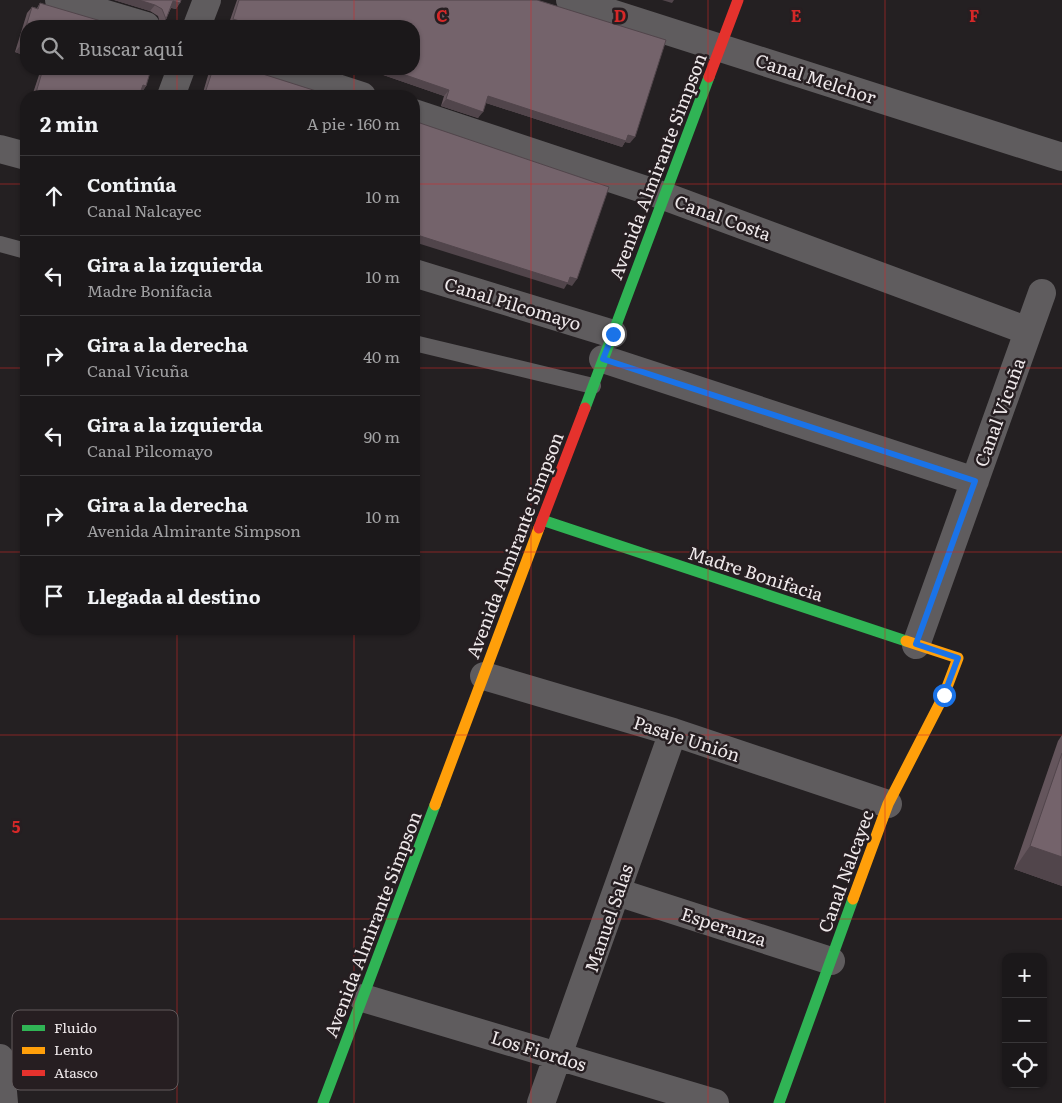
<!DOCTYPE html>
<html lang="es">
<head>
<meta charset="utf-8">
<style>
  :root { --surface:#1b181a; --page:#242123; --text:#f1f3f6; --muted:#a0a0a2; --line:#393739 }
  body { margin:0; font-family:Literata,serif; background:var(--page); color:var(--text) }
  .controls { position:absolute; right:15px; bottom:15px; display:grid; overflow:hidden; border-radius:10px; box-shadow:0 1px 4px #0004 }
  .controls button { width:45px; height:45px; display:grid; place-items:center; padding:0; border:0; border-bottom:1px solid var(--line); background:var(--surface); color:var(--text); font:25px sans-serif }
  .stop { position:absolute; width:15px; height:15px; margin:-11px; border:4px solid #1a73e8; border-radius:50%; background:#fff }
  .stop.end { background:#1a73e8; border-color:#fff; box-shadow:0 1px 5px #0008 }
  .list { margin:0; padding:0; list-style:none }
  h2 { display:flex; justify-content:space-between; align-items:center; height:65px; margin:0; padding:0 20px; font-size:21px }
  h2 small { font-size:16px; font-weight:400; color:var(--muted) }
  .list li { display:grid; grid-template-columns:32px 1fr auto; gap:15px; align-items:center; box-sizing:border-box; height:80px; padding:0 20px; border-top:1px solid var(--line) }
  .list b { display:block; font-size:19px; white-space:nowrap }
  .list p { margin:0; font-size:16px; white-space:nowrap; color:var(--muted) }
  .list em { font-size:16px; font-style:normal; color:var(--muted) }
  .icon { flex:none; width:28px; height:28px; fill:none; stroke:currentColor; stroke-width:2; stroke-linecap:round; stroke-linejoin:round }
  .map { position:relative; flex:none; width:1062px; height:1103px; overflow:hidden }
  .search { position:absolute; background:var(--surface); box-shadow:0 1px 4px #0004; left:20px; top:20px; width:400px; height:55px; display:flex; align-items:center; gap:12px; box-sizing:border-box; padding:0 18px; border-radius:20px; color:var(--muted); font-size:19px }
  .panel { position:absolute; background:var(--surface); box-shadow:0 1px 4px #0004; left:20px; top:90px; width:400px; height:545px; border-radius:20px }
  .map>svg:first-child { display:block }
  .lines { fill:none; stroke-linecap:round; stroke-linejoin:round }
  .lane { stroke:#5f5c5e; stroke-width:16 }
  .street { stroke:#5f5c5e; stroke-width:28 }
  .fast { stroke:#30b455; stroke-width:11 }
  .slow { stroke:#ff9f0a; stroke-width:11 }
  .jam { stroke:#e5322d; stroke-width:11 }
  .wall { fill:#64555c }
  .shaded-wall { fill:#51454b }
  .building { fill:#74636b; stroke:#51454b }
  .route { stroke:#1a73e8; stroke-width:6 }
  .grid { fill:none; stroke:#d62828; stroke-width:1; stroke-opacity:0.55 }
  .labels { text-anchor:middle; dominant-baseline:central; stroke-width:5; stroke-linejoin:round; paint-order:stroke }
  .street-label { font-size:18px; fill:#eee8ea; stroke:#261e21 }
  .key { fill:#261e21; stroke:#625b5d; stroke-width:1 }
  .key-label { font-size:14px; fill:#eee8ea }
  .grid-label { font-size:16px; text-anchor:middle; font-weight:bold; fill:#d62828; stroke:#261e21; stroke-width:5; stroke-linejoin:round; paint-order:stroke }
</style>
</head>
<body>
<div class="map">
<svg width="1062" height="1103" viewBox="0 0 1062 1103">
  <rect width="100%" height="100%" fill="#242022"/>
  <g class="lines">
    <path class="lane" d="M0,244L26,251
      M414,343L593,386"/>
    <path class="street" d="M59,0L146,26
      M570,0L1062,157
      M197,26L207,0
      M279,69L362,96
      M171,96L181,69
      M414,113L664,196L1028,331
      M0,149L26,156
      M414,273L613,334
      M603,359L975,481
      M916,645L1042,293
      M484,676L673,732L888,804
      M617,892L831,961
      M363,998L715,1103
      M0,1058L4,1103
      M541,1103L673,732"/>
    <path class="fast" d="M585,408L709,77
      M542,520L906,641
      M323,1103L435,805
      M779,1103L853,899"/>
    <path class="slow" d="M435,805L539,528
      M853,899L888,804L944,695L958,658L906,641"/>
    <path class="jam" d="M709,77L738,0
      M539,528L585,408"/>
  </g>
  <path class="wall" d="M114,0H181L176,9L171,8L166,19L161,26L158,16L150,11Z
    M237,0H537L630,143L625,142L622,147L486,103L478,118L441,106L444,96L366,69H414V26H228Z
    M40,3L26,56L15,52L27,13L32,7L37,8Z
    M41,69H151L146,86L142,92H141L139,96H32Z
    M212,69H247L332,96H202L209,72Z
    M1062,735V886L1014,869L1058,741Z"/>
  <path class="shaded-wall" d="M114,0H139L155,5L150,11Z
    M662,0H674L672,3Z
    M173,1L180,3L176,9L169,7Z
    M233,19L256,26H228Z
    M20,46L26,48V56L15,52Z
    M366,69H388L449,90L444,96Z
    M143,85L146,86L142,92L139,91Z
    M488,96L628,135L635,137L630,143L625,142L622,147L483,102Z
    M446,99L483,112L478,118L441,106Z
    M414,234L570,277L577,279L572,286L567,284L564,289L414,242Z
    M1030,846L1062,857V886L1014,869Z"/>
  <path class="building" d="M139,0H181L180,3L173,1L166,19L162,9L155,5Z
    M239,0H537L666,40L635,137L628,135L626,141L488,96L483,112L446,99L449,90L388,69H414V26H256L233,19Z
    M40,3L118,26H26V48L20,46L32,7L38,9Z
    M43,69H151L146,86L143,85L139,96H35Z
    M213,69H247L332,96H204Z
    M414,121L609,187L577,279L570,277L568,283L414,234Z
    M1062,753V857L1030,846Z"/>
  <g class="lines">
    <path class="route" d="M613,334L603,359L975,481L916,644L958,658L944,695"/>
  </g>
  <path class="grid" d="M177,0V26M354,0V26M531,0V1103M708,0V1103M885,0V1103M177,69V96M354,69V96M0,184H26M414,184H1062M0,368H26M414,368H1062M0,552H26M414,552H1062M177,629V1103M354,629V1103M0,735H1062M0,919H1062"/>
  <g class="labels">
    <g class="street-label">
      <text transform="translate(816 78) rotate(18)">Canal Melchor</text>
      <text transform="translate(657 166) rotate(-69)">Avenida Almirante Simpson</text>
      <text transform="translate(723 217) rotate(20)">Canal Costa</text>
      <text transform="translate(513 303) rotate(17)">Canal Pilcomayo</text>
      <text transform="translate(999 412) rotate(-70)">Canal Vicuña</text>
      <text transform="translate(514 545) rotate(-69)">Avenida Almirante Simpson</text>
      <text transform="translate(756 573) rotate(18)">Madre Bonifacia</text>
      <text transform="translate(687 738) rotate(18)">Pasaje Unión</text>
      <text transform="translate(845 871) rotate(-70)">Canal Nalcayec</text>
      <text transform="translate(608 918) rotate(-71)">Manuel Salas</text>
      <text transform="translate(372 924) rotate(-69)">Avenida Almirante Simpson</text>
      <text transform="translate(724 926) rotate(18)">Esperanza</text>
      <text transform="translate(539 1050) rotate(17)">Los Fiordos</text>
    </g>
  </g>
  <rect x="12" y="1010" width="166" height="80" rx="8" class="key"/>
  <rect x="22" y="1025" width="23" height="6" fill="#30b455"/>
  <rect x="22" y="1047" width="23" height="7" fill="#ff9f0a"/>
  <rect x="22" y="1070" width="23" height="6" fill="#e5322d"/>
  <g class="key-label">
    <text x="54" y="1033">Fluido</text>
    <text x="54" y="1055">Lento</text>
    <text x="54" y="1078">Atasco</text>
  </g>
  <g class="grid-label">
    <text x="442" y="22">C</text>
    <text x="620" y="22">D</text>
    <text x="796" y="22">E</text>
    <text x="974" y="22">F</text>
    <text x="16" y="833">5</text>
  </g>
</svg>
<div class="controls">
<button>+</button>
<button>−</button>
<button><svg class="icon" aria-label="locate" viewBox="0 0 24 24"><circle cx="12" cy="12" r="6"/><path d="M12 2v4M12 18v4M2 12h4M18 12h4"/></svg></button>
</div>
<div class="stop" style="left:944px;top:695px"></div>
<div class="stop end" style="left:613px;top:334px"></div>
<div class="search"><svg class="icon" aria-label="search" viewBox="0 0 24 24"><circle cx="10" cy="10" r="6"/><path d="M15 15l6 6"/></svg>Buscar aquí</div>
<section class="panel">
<h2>2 min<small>A pie · 160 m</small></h2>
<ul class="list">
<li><svg class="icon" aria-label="ahead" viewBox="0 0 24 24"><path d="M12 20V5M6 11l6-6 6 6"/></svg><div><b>Continúa</b><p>Canal Nalcayec</p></div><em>10 m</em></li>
<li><svg class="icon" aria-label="left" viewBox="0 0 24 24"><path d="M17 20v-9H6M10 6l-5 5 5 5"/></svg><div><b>Gira a la izquierda</b><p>Madre Bonifacia</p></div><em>10 m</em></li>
<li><svg class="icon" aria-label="right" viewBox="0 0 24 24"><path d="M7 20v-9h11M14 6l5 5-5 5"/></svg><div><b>Gira a la derecha</b><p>Canal Vicuña</p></div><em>40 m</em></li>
<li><svg class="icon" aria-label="left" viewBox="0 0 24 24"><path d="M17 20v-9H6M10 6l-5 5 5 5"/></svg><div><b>Gira a la izquierda</b><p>Canal Pilcomayo</p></div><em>90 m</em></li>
<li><svg class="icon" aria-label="right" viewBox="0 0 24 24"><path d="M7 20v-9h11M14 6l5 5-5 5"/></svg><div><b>Gira a la derecha</b><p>Avenida Almirante Simpson</p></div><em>10 m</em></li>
<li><svg class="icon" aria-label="arrive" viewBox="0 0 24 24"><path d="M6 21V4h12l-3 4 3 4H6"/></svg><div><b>Llegada al destino</b></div></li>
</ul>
</section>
</div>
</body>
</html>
